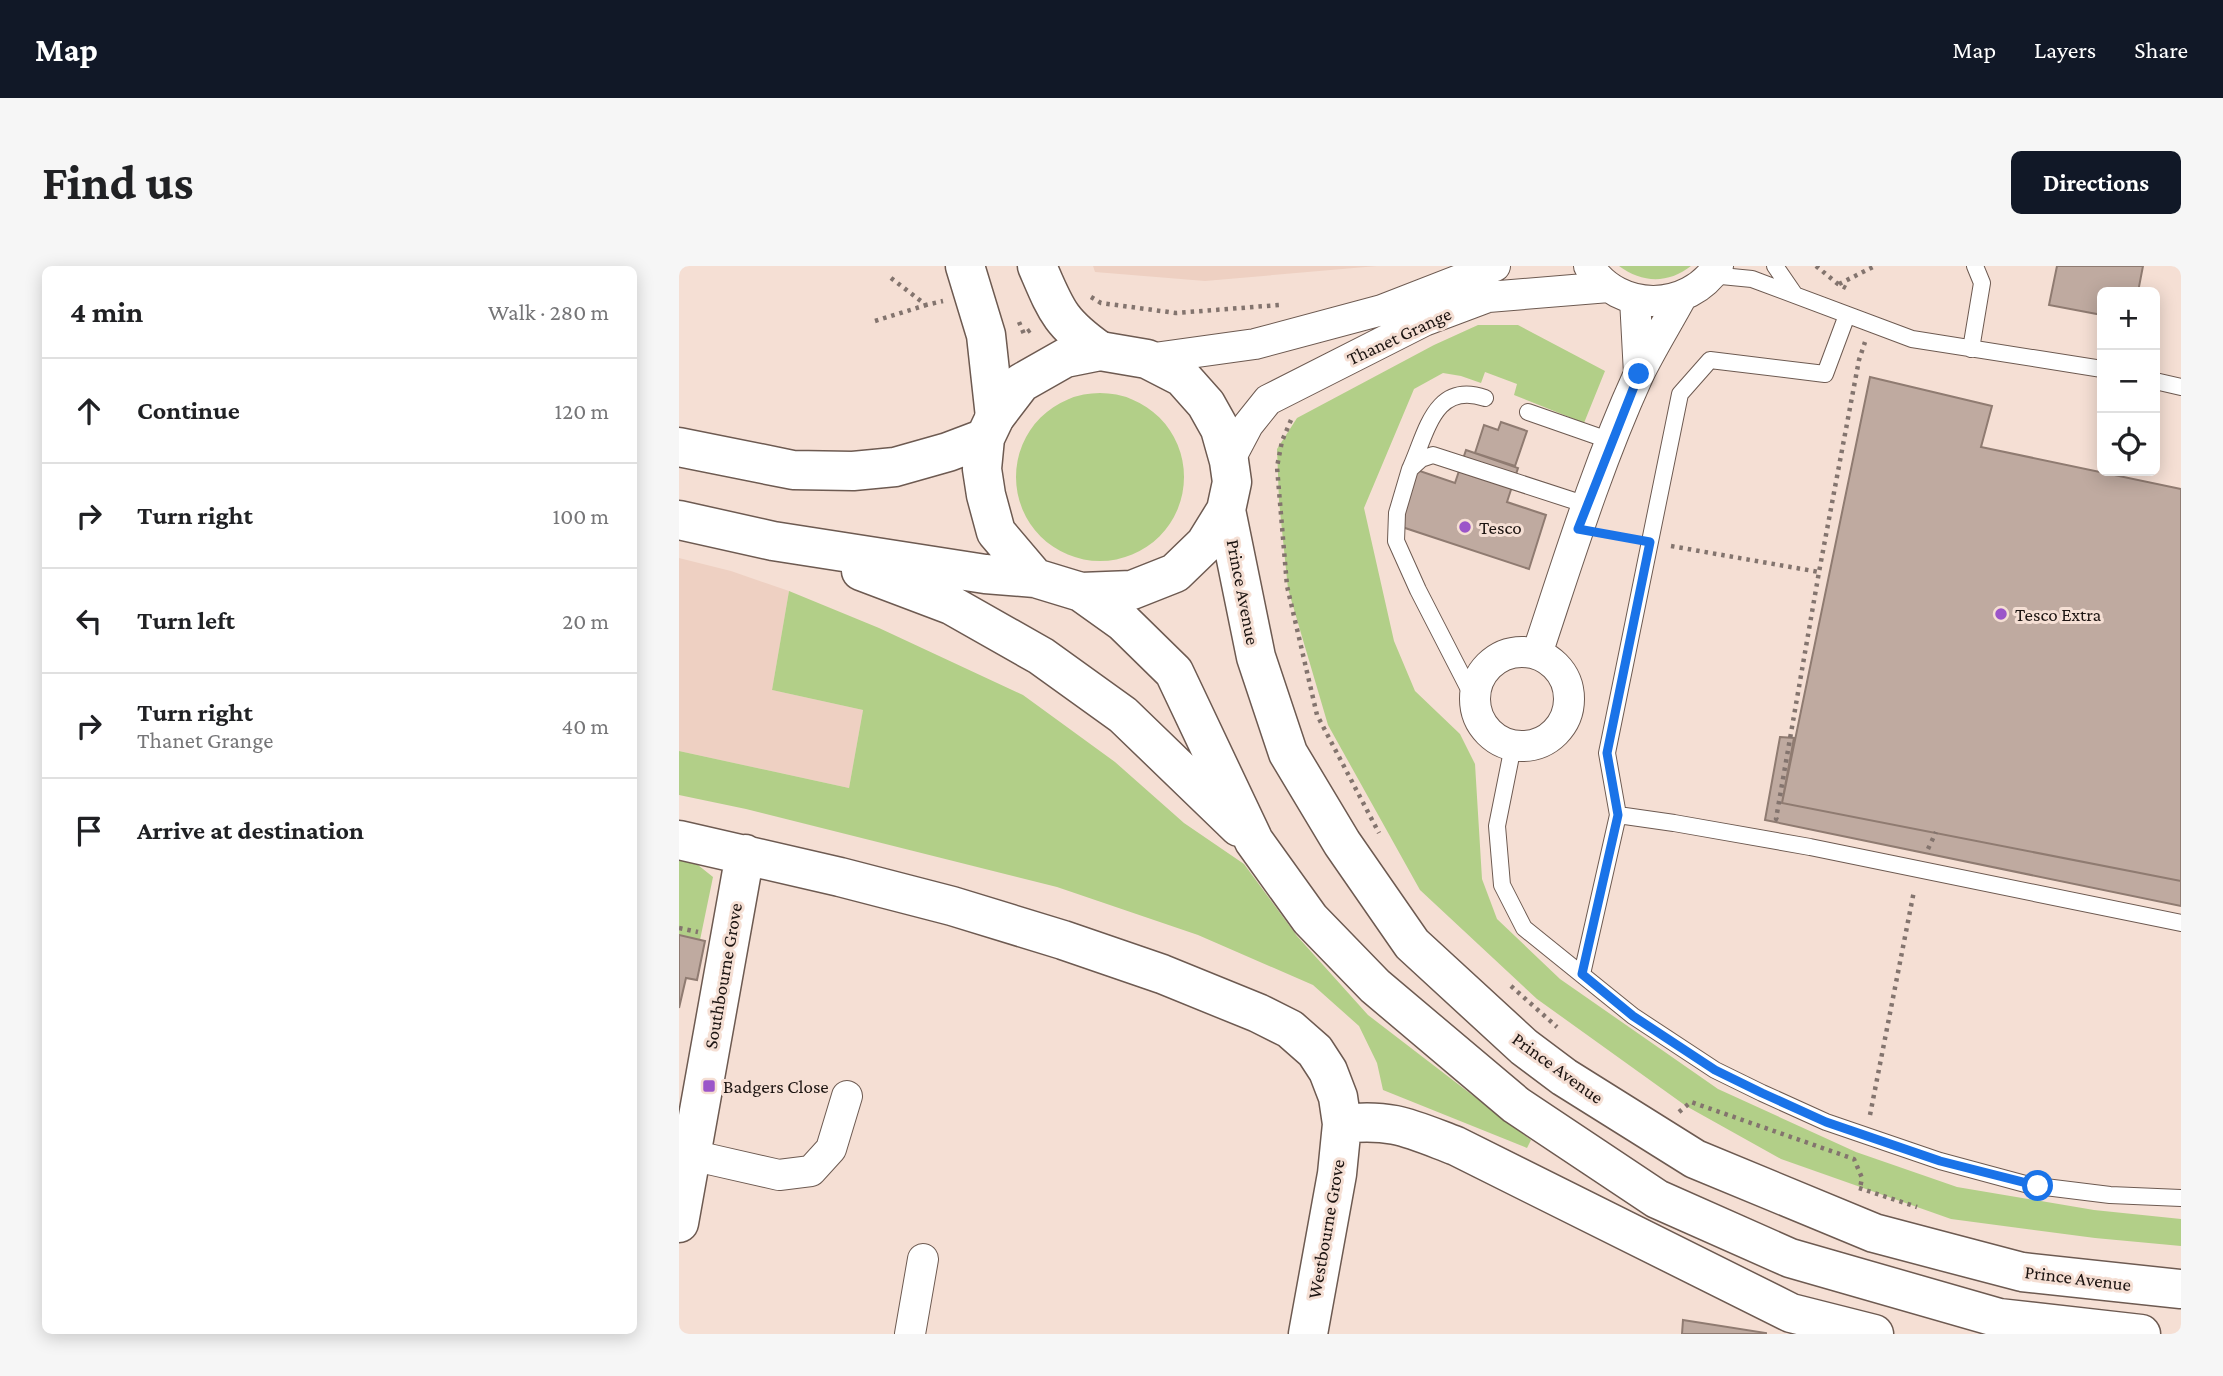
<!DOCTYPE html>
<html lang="en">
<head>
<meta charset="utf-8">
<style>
  :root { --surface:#fff; --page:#f6f6f6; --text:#202124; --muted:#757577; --line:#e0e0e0; --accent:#111827 }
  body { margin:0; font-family:"Crimson Pro",serif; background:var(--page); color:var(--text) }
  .controls { position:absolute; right:21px; top:21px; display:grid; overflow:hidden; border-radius:10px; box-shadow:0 4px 18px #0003 }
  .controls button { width:63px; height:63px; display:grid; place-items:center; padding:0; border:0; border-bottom:2px solid var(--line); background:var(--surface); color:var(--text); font:35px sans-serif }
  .stop { position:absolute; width:21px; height:21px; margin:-16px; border:5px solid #1a73e8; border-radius:50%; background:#fff }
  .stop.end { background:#1a73e8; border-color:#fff; box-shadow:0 2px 7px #0008 }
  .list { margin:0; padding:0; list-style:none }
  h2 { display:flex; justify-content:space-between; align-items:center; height:91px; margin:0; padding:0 28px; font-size:30px }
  h2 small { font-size:23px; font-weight:400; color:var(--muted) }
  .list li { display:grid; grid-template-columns:46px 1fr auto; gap:21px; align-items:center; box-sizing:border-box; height:105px; padding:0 28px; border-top:2px solid var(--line) }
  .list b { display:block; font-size:26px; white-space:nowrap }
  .list p { margin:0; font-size:23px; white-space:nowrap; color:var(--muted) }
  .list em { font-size:23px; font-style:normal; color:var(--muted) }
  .icon { flex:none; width:38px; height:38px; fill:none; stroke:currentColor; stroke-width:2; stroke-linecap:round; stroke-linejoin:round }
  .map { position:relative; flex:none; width:1502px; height:1068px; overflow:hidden; border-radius:10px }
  header { display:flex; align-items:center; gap:42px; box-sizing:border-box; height:98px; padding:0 35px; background:var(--accent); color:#fff }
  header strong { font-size:33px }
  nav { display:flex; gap:38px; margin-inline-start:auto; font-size:24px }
  .intro { display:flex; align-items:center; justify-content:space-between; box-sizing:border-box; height:168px; padding:0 42px }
  h1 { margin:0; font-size:49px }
  .button { padding:18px 32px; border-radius:10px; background:var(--accent); color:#fff; font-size:24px; font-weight:700 }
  main { display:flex; gap:42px; padding:0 42px }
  aside { flex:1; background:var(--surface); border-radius:10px; box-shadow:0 4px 18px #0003 }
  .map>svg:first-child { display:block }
  .built { fill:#eed0c2 }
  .green { fill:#b2cf88 }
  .building { fill:#bfaaa0; stroke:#8f7b71; stroke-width:2 }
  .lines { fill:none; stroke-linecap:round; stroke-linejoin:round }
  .lane-casing { stroke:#6d5a51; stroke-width:18 }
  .street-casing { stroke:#6d5a51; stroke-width:32 }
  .secondary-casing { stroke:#6d5a51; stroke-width:41 }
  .primary-casing { stroke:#6d5a51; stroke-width:41 }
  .highway-casing { stroke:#6d5a51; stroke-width:41 }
  .path { stroke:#83746e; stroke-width:4.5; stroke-dasharray:3.5 5; stroke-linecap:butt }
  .lane { stroke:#fff; stroke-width:16 }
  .street { stroke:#fff; stroke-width:30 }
  .secondary { stroke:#fff; stroke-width:38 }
  .primary { stroke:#fff; stroke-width:38 }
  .highway { stroke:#fff; stroke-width:38 }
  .route { stroke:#1a73e8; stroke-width:9 }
  .poi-dot { fill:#9b55c9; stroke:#f5dfd4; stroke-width:2.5 }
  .labels { text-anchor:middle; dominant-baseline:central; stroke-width:6; stroke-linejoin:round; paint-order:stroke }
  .street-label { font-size:19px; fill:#1c1411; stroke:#f5dfd4 }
  .poi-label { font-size:19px; fill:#1c1411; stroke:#f5dfd4; text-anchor:start }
</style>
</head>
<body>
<header>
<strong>Map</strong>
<nav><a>Map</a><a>Layers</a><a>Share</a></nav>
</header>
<div class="intro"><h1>Find us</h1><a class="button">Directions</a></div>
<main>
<aside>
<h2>4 min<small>Walk · 280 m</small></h2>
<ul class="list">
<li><svg class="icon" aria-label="ahead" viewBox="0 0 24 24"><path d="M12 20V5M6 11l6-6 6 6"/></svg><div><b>Continue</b></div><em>120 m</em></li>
<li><svg class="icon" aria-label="right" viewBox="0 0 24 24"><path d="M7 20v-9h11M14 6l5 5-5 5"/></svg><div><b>Turn right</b></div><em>100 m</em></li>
<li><svg class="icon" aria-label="left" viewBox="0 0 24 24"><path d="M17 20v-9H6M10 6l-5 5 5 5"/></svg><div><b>Turn left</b></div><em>20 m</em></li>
<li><svg class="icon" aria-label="right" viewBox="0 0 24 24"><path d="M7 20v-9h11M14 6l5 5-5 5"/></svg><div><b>Turn right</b><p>Thanet Grange</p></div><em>40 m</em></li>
<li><svg class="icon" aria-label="arrive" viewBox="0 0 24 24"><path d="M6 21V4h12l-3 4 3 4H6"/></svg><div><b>Arrive at destination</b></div></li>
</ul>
</aside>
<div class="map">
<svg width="1502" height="1068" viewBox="0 0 1502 1068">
  <rect width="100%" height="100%" fill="#f5dfd4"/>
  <path class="built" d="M414,0H698L526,15L416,6Z
    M0,292L52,305L110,325L93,424L184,444L170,522L0,485Z"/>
  <path class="green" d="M940,0H1012C989,18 963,17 940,0Z
    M799,59H839L926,105L905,157L835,129L838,118L806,106L802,117L782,110L764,107L735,123L685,242L715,375L736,425L781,468L796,498L803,613L818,653L881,713L1039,823L1177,886L1278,921L1415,944L1502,953V980L1416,972L1272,953L1102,893L1007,840L858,733L741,624L649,459L609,323L600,235L598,183L618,152L755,79Z
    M337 211a84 84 0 1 1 168 0a84 84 0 1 1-168 0Z
    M110,325L200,362L344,429L436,496L505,557L565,598L618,670L689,749L852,874L848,882L704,824L698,797L680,760L634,719L519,669L378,621L67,543L0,529V485L170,522L184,444L93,424Z
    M0,594L19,599L34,611L21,674L0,669Z"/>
  <path class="building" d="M1378,0H1464L1459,26H1423V49L1370,39Z
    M1191,111L1313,140L1302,181L1502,223V615L1103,537Z
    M822,156L848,165L836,200L796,187L805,159L819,164Z
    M787,184L839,202L828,236L867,249L850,303L717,259L735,203L776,217Z
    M1101,471L1115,472L1103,537L1502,615V640L1086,554Z
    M0,669L26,675L18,714L7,712L0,742Z
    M1004,1054L1087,1067V1068H1003Z"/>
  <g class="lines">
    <defs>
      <path id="lane" d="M1096,0L1116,29
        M1032,9L1073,13L1233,73L1423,103
        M1292,83L1303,17L1296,0
        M1476,115L1502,121
        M849,146L932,175
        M732,201C748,165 756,115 806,132
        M795,433L739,324L717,275L718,247L731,203L742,193L754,189L908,239
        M834,480L818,560L823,619L845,662L954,750L1036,804L1083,827L1147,856L1261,895L1350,919L1431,929L1502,932
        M939,549L995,557L1131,581L1502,657
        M903,708L939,549L928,487L1001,128L1031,94L1146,108L1168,49"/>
      <path id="street" d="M910,0C940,47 1009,46 1039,0
        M956,33L960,108
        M468,93L576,78L703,44L816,0
        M550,195L569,159L589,134L745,55L809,31L930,21
        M796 433a47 47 0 1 1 94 0a47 47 0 1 1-94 0Z
        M858,388C889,295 918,200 959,110C972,83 989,56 1003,30
        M12,889L100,909L132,905L152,883L168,830
        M231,1068L244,993"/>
      <path id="secondary" d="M286,0L307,69L316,151
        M358,0C377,44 380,56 421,85"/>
      <path id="primary" d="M0,574L161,611L273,640L384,674L483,708L579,747L611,763L636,785L649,805L659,831L663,858L658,908L629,1068
        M663,858C713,852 732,863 777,880L1112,1047L1195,1068
        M0,957L66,588"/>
      <path id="highway" d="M0,181L114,204L174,205L216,201L269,186L306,172
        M547,244L577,391L609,487L663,577L733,678L845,781L885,811L1016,893L1195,967L1343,1006L1502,1023
        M0,254L94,275L306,308L356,312L402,326L453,324L496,307L526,278L547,244L553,216L550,195L541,163L527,138L503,111L468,93L421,85L386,92L342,117L316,151L306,172L303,203L307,229L317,266L356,312
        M182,305L272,339L362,390L444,449L560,561
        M402,326L444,356L495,406L575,575L631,653L696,720L837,839L978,933L1111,992L1320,1052L1462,1068"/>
    </defs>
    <use href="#lane" class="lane-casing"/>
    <use href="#street" class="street-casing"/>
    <use href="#secondary" class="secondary-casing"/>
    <use href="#primary" class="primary-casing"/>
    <use href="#highway" class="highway-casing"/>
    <path class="path" d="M1137,0L1159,18L1167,22
      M212,12L247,39L264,35
      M1160,18L1196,0
      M412,31L422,37L497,47L600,39
      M196,55L247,39
      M340,56L345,68L354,62
      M612,154L603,175L598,201L608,320L638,449L700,567
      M927,268L949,272
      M992,280L1140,306
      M1099,554L1097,553L1140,306L1180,94L1186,76
      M1249,583L1257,566
      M0,662L19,666
      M832,720L878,761
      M1000,846L1012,836L1175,893L1183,912L1181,922
      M1191,849L1235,625
      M1180,922L1238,941"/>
    <use href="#lane" class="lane"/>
    <use href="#street" class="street"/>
    <use href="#secondary" class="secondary"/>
    <use href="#primary" class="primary"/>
    <use href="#highway" class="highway"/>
  </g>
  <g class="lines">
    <path class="route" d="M960,108L899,263L971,276L928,487L939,549L903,708L954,750L1036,804L1083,827L1147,856L1261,895L1359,920"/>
  </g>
  <g class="poi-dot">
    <circle cx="786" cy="261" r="7"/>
    <circle cx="1322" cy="348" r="7"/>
    <rect x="23" y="813" width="14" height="14" rx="3.5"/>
  </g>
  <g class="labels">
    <g class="street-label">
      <text transform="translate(720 70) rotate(-25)">Thanet Grange</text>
      <text transform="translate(564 326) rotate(79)">Prince Avenue</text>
      <text transform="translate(44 710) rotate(-80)">Southbourne Grove</text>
      <text transform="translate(879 802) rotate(36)">Prince Avenue</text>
      <text transform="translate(647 963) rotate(-80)">Westbourne Grove</text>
      <text transform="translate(1399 1012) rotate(7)">Prince Avenue</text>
    </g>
    <g class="poi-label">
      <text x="800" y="261">Tesco</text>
      <text x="1336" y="348">Tesco Extra</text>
      <text x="44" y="820">Badgers Close</text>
    </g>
  </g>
</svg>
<div class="controls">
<button>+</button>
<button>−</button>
<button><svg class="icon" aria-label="locate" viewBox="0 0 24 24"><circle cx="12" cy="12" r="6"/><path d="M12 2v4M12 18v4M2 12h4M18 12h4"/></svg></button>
</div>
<div class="stop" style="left:1359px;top:920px"></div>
<div class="stop end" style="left:960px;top:108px"></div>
</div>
</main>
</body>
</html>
